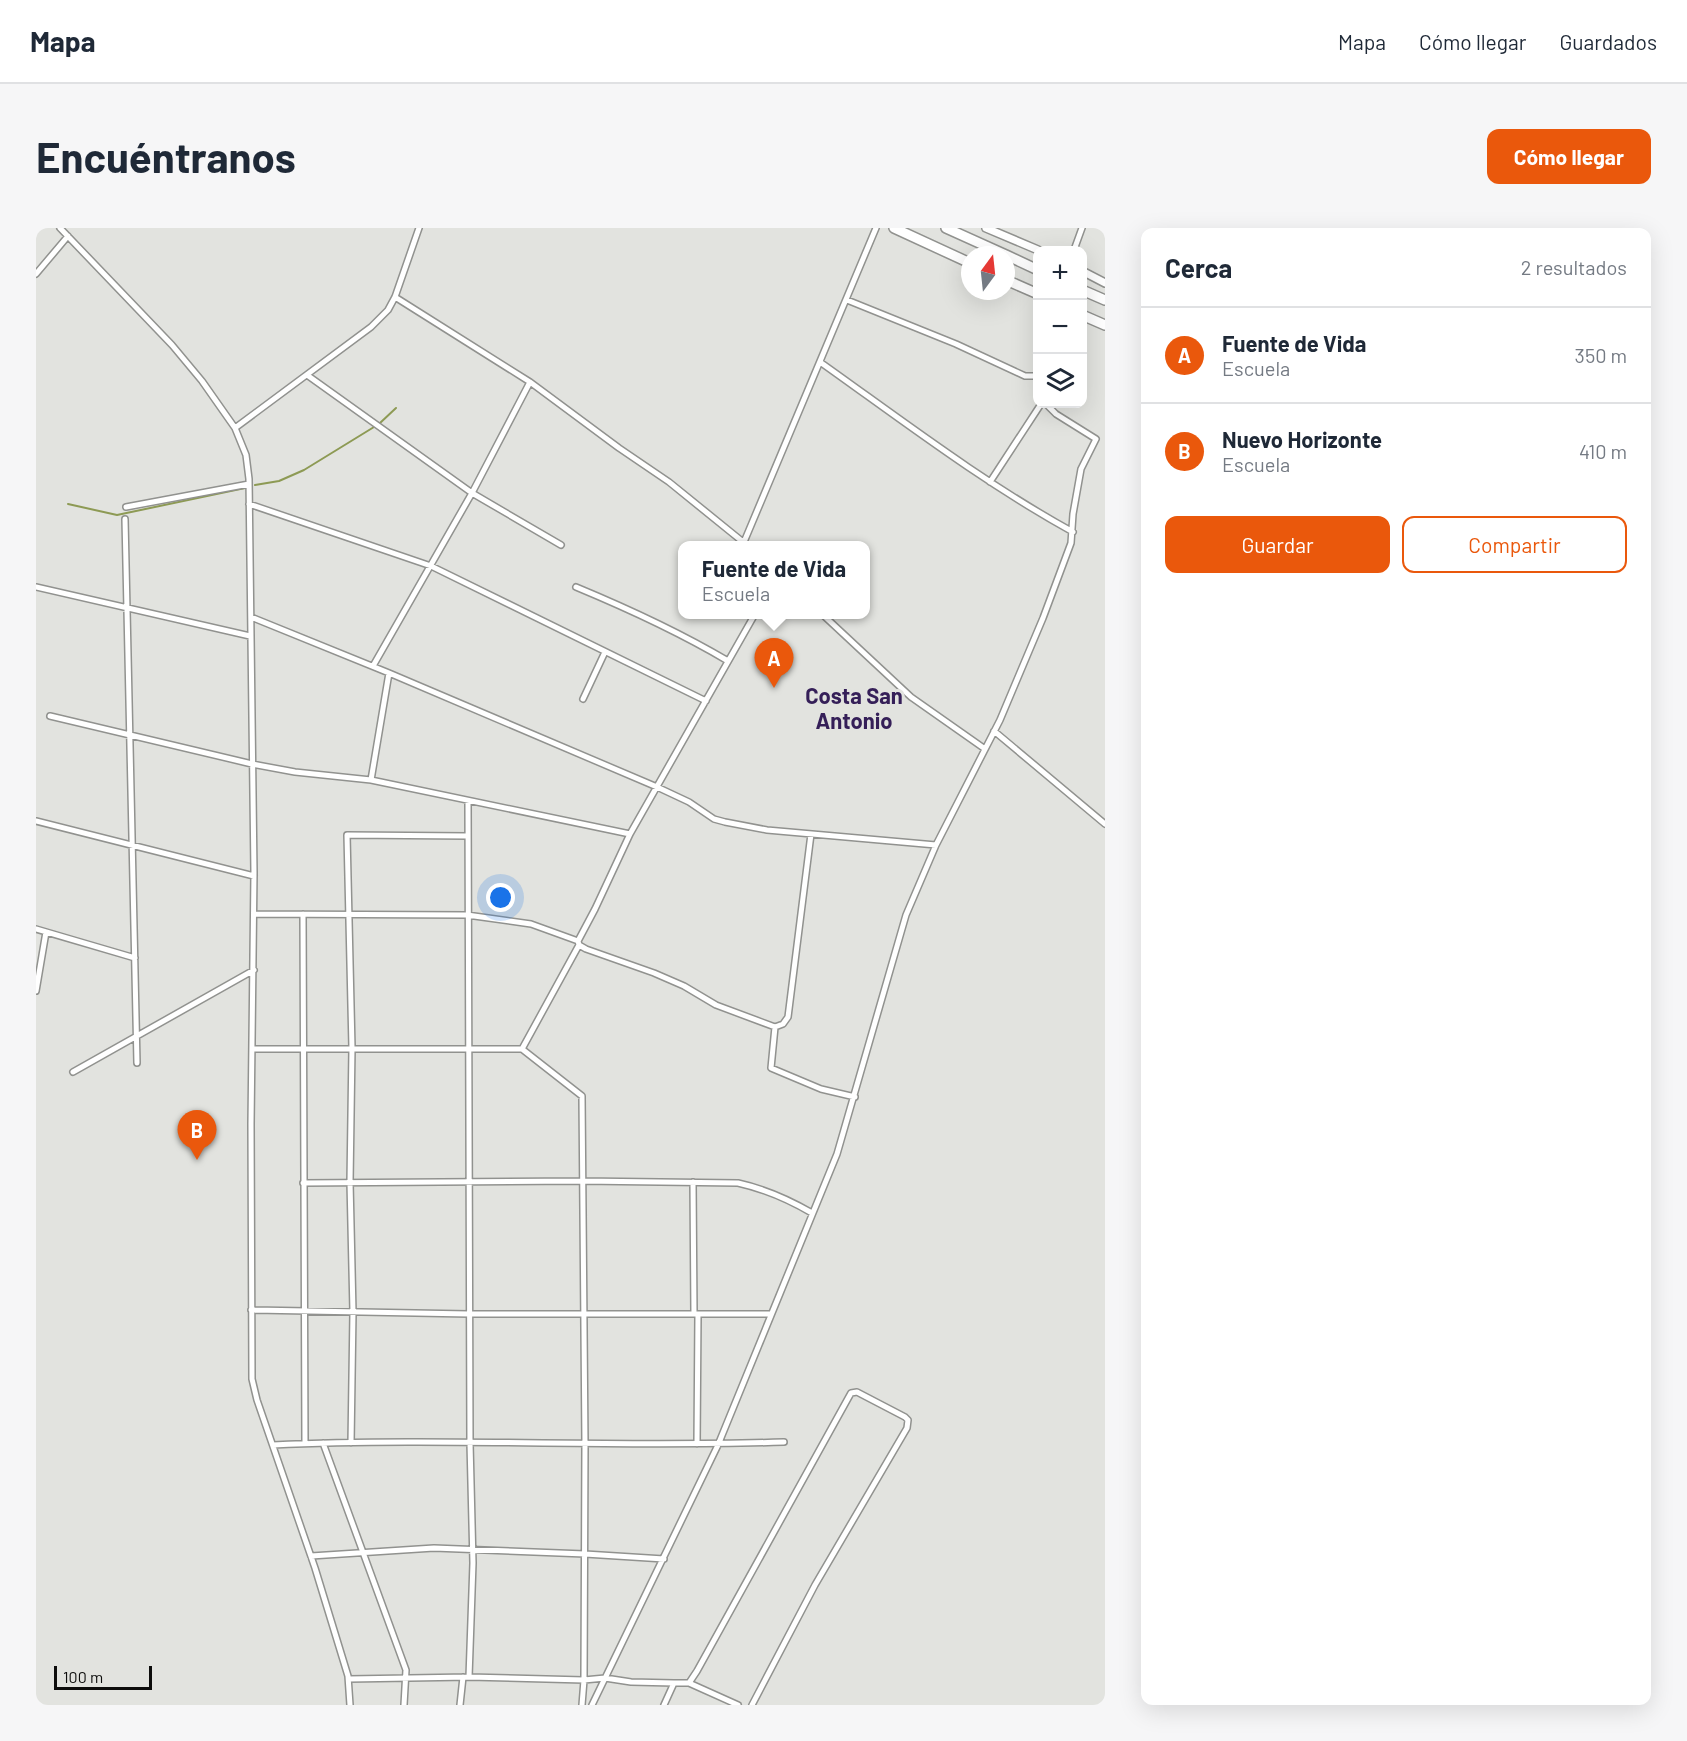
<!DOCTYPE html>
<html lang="es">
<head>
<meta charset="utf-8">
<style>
  :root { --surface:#fff; --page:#f6f6f7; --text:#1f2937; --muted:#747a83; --line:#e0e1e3; --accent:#ea580c }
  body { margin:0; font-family:Barlow,sans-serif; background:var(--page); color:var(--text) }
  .controls { position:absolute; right:18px; top:18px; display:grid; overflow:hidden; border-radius:12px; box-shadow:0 6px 24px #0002 }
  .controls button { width:54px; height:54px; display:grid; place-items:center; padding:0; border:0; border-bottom:2px solid var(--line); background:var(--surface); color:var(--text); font:30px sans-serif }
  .compass { position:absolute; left:925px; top:18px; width:54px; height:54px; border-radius:50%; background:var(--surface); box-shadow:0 6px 24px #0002; rotate:15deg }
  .scale { position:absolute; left:18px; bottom:15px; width:98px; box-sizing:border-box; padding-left:6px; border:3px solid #0d0d0c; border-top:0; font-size:16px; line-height:21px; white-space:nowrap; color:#0d0d0c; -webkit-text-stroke:4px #e2e3df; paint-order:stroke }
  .you { position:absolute; left:465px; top:670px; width:21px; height:21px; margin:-15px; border:4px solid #fff; border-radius:50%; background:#1a73e8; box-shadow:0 0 0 9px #1a73e833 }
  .badge { display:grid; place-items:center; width:39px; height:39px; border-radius:50%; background:var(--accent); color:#fff; font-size:20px; font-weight:700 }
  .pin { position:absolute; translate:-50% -50px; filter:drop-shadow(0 2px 3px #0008) }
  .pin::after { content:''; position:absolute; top:32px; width:21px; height:18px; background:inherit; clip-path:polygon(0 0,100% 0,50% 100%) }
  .popup { position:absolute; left:642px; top:313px; width:192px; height:78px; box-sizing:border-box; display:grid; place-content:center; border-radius:12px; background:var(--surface); filter:drop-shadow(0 2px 4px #0005); font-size:20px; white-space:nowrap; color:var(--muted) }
  .popup b { font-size:22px; color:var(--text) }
  .popup::after { content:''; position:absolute; left:50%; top:100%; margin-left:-12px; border:12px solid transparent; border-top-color:var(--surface) }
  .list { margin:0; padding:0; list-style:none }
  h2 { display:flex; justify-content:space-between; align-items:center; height:78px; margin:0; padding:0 24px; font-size:26px }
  h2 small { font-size:20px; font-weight:400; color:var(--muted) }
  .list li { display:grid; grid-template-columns:39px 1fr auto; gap:18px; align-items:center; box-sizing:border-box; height:96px; padding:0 24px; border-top:2px solid var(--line) }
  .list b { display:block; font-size:22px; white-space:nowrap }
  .list p { margin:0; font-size:20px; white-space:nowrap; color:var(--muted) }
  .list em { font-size:20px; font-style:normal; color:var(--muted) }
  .actions { display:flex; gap:12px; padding:18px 24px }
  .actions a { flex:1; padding:14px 0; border:2px solid var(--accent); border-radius:12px; text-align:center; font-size:21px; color:var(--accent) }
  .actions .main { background:var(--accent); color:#fff }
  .icon { flex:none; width:33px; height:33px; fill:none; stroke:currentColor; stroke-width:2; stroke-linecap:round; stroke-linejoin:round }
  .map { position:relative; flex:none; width:1069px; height:1477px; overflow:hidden; border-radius:12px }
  header { display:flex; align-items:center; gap:36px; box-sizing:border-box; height:84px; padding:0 30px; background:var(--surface); border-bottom:2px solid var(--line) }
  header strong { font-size:28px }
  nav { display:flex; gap:33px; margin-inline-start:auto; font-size:21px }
  .intro { display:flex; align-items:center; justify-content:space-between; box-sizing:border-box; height:144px; padding:0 36px }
  h1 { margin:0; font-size:42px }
  .button { padding:15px 27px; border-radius:12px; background:var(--accent); color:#fff; font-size:21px; font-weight:700 }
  main { display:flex; gap:36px; padding:0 36px }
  aside { flex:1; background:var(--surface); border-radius:12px; box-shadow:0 6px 24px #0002 }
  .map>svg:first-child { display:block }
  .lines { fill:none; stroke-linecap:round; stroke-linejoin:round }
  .stream { stroke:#8d9a54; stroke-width:2 }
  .minor-casing { stroke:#91928f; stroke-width:8 }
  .tertiary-casing { stroke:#91928f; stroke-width:10 }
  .trunk-casing { stroke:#91928f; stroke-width:12 }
  .minor { stroke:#fff; stroke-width:5 }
  .tertiary { stroke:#fff; stroke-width:7 }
  .trunk { stroke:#fff; stroke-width:9 }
  .labels { text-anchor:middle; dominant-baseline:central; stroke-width:6; stroke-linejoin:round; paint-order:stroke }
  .quarter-label { font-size:22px; font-weight:bold; fill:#351f58; stroke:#e2e3df }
</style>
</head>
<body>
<header>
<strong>Mapa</strong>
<nav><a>Mapa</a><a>Cómo llegar</a><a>Guardados</a></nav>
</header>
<div class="intro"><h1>Encuéntranos</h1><a class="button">Cómo llegar</a></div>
<main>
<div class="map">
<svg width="1069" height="1477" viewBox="0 0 1069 1477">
  <rect width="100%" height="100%" fill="#e2e3df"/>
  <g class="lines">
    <path class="stream" d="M344,195L360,180
      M219,257L243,253L268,242L338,199
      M32,276L81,287L209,260"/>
    <defs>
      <path id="minor" d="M24,0L136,117L166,153L199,200L210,227L213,251L218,645L215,896L216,1151L221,1172L279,1340L312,1448L314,1477
        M1038,22L1046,0
        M0,46L32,8
        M359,69L494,154L583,220L633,254L712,318
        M811,72L920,116L989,148H1002
        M784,134C867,193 948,255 1037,304
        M271,147L436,265L525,317
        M199,200L335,99L352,82L359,69L383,0
        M954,254L1005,176
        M213,276L395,338L670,473
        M90,279L213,256
        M89,291L101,835
        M708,314L840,0
        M0,359L214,408
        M540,359C593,381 643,404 692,433
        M719,386L594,606L559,681L542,713L543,717L550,721L618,745L648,758L680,777L739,799L735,840L785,861L819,869
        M786,386L875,469L949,521
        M215,389L353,445L621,559L653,574L678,591L689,594L731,602L900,617
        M337,438L436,265L494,154
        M353,445L335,552L594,606
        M547,471L569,424
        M14,488L216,536L259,544L335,552
        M958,503L1069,596
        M432,573L434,1215L437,1335L433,1449
        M0,593L218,648
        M218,686L431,687L495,696L542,713
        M267,686L269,1215
        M0,701L99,730
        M0,763L10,704
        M739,799L747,796L752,789L775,606
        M216,821H486L546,868L549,1216L548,1452L546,1477
        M486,821L543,717
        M37,844L218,742
        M657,954L658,1086
        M267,955L546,953L702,955C729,961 752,971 776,985
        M215,1082L433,1086H735
        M287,1215L370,1442L368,1477
        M315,1215L317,1084L314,954L316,820L311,607L432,608
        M661,1216L662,1086
        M237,1217C407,1209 578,1220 748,1214
        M275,1328L398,1320L549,1326L628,1331
        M313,1451L433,1449L548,1452L569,1450L595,1454L638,1455
        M653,1455L702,1477
        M424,1477L427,1449
        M556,1477L682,1217L801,926L870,687L900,617L964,492L1007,390L1035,315L1037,286L1045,241L1060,211L1020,186L1010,176
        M628,1477L638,1455H653L661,1443L815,1165L821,1164L869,1189L872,1192L871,1200L779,1357L716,1477"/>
      <path id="tertiary" d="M950,0L1002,22
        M1046,43L1069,55"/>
      <path id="trunk" d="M858,0L934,35
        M910,0L970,27
        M970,27L1002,42
        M970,52L1002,66
        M1046,62L1069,72
        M1046,87L1069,97"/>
    </defs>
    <use href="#minor" class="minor-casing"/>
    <use href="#tertiary" class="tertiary-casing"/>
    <use href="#trunk" class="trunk-casing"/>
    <use href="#minor" class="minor"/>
    <use href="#tertiary" class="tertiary"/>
    <use href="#trunk" class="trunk"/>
  </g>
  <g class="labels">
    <g class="quarter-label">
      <text x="818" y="467">Costa San<tspan x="818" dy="25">Antonio</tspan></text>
    </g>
  </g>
</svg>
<div class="controls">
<button>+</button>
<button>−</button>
<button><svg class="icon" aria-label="layers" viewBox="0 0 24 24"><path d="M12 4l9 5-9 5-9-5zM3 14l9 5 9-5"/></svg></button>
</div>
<svg class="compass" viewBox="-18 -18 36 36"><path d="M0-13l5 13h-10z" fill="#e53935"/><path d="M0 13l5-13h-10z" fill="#747a83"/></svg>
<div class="scale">100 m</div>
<div class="you"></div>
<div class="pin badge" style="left:738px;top:460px">A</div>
<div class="popup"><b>Fuente de Vida</b>Escuela</div>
<div class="pin badge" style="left:161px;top:932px">B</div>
</div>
<aside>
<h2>Cerca<small>2 resultados</small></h2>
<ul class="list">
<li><span class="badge">A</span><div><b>Fuente de Vida</b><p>Escuela</p></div><em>350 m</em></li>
<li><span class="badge">B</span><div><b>Nuevo Horizonte</b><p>Escuela</p></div><em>410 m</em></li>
</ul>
<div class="actions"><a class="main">Guardar</a><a>Compartir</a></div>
</aside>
</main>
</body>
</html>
